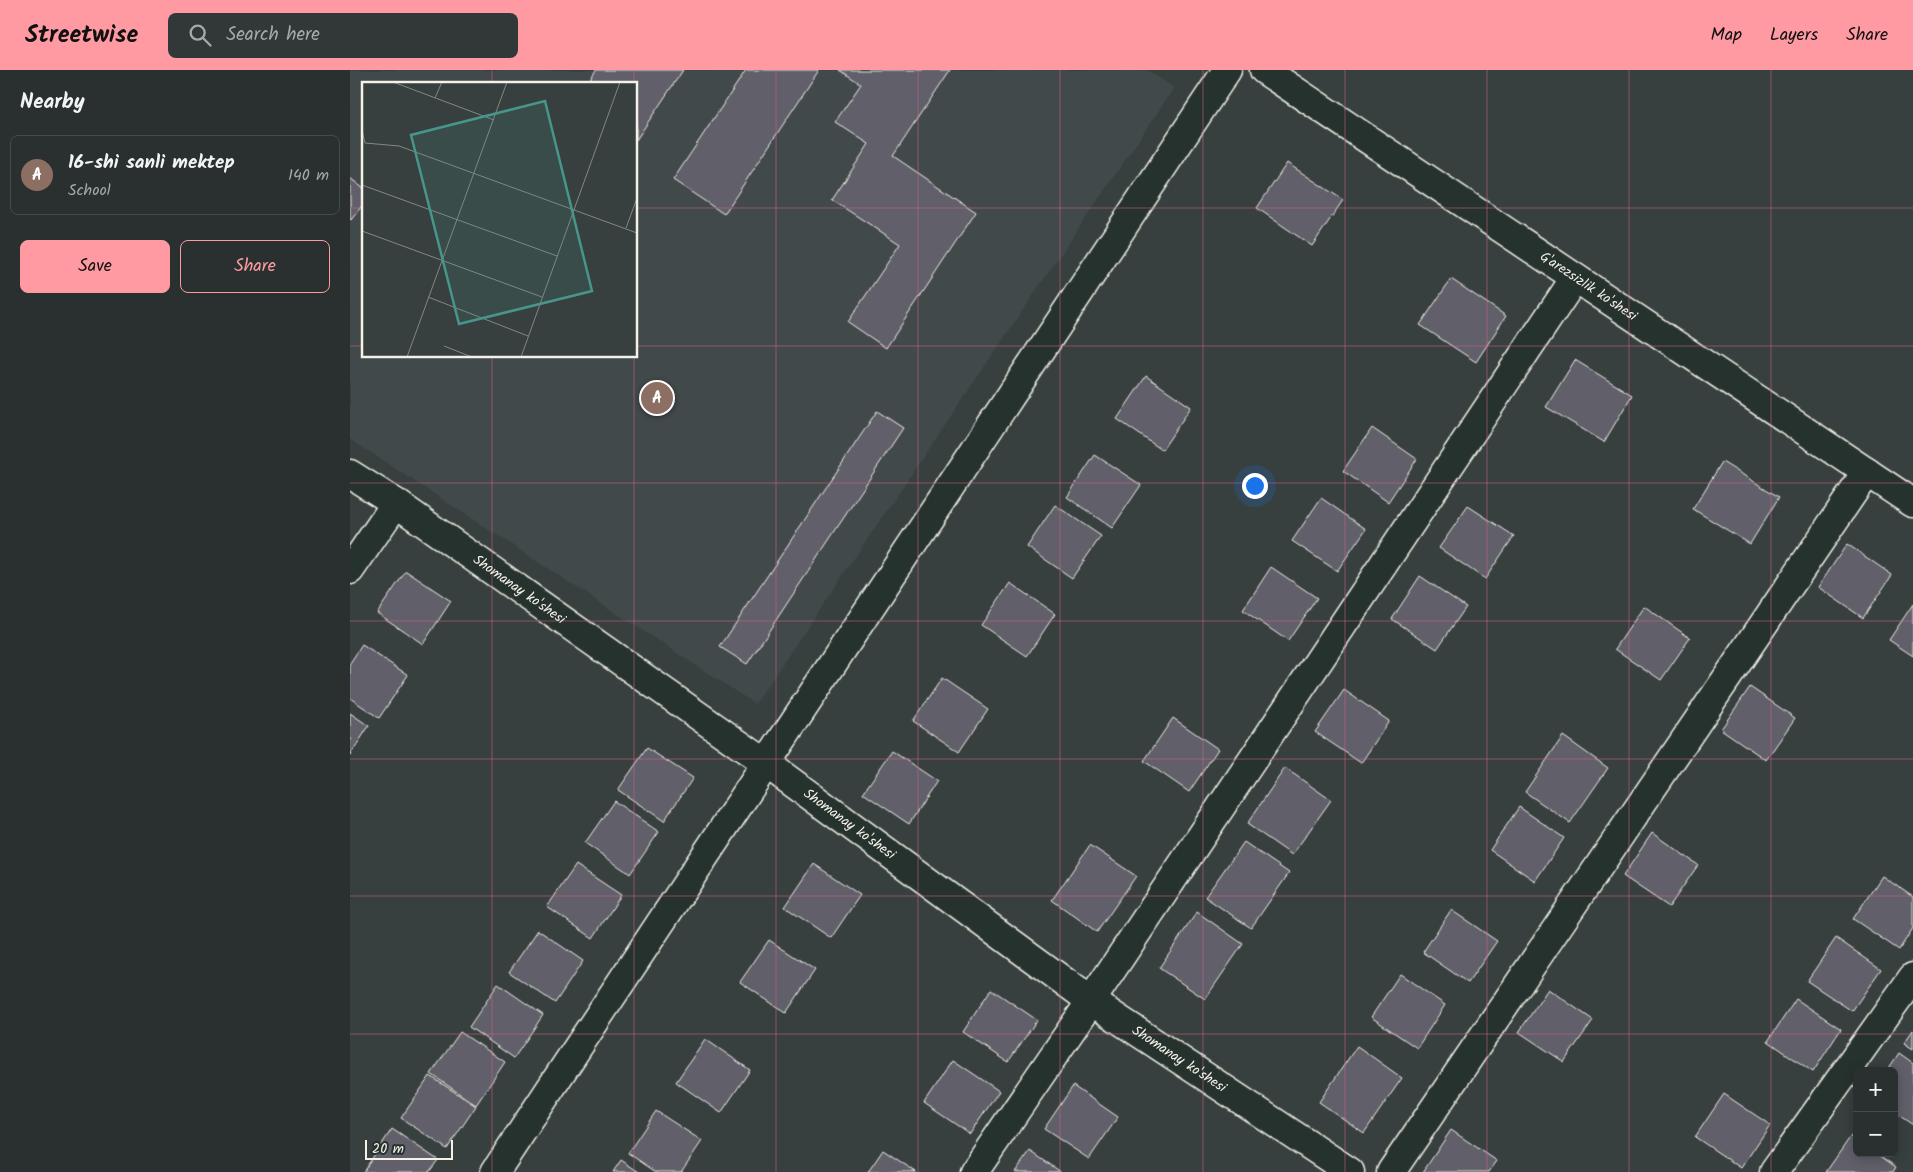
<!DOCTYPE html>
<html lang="en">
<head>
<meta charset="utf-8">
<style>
  :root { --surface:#29302f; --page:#313837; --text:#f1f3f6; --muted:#a5a9aa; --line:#454b4b; --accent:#ff9aa2 }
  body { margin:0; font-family:Kalam,sans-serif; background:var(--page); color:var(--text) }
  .controls { position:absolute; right:15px; bottom:15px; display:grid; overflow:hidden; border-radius:8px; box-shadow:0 2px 12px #0003 }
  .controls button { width:45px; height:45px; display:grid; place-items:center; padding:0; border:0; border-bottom:1px solid var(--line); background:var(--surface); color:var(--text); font:25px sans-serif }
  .scale { position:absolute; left:15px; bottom:12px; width:88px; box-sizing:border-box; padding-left:5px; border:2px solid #f4f1e8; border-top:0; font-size:14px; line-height:18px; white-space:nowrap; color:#f4f1e8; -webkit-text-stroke:4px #26332d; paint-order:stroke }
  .you { position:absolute; left:904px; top:415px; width:18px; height:18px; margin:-12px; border:4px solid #fff; border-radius:50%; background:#1a73e8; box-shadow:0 0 0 8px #1a73e833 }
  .badge { display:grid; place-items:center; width:32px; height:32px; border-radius:50%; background:var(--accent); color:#fff; font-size:16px; font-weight:700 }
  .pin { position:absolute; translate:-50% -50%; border:2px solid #fff; box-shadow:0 1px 5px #0006 }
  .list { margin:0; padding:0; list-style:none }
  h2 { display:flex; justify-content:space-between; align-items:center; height:65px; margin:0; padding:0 20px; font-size:21px }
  h2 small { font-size:16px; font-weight:400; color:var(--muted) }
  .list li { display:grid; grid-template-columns:32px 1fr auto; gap:15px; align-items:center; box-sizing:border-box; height:80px; margin:0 10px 10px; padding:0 10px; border:1px solid var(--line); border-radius:8px }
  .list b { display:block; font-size:19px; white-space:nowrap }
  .list p { margin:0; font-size:16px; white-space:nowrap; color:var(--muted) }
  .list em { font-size:16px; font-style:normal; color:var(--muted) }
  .actions { display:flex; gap:10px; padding:15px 20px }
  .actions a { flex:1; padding:11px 0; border:1px solid var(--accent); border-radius:8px; text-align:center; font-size:18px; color:var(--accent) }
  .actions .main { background:var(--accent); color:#111 }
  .icon { flex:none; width:28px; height:28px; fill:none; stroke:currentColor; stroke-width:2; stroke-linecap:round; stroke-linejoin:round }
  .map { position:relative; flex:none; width:1563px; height:1102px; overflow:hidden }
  header { display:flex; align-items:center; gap:30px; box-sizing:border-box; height:70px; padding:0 25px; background:var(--accent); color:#111 }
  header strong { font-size:24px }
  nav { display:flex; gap:28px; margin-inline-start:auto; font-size:18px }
  .search { width:350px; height:45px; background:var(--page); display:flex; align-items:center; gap:12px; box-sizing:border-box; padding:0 18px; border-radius:8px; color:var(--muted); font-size:19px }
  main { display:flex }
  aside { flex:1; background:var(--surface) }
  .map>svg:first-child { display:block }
  .built { fill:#43494c; fill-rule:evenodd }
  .building { fill:#605e6a; stroke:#f4f1e8 }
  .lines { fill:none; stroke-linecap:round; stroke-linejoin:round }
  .minor-casing { stroke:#f4f1e8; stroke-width:31 }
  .minor { stroke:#26332d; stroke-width:28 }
  .grid { fill:none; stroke:#d4648c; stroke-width:1; stroke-opacity:0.55 }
  .labels { text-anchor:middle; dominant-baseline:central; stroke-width:4.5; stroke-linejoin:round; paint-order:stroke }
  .street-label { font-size:14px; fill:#f4f1e8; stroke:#26332d }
  .inset-road { fill:none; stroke:#838783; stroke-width:1 }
  .view { fill:#48958c; fill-opacity:0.15; stroke:#48958c; stroke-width:2.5 }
  .inset-edge { fill:none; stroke:#f4f1e8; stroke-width:2.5 }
</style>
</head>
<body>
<header>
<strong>Streetwise</strong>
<div class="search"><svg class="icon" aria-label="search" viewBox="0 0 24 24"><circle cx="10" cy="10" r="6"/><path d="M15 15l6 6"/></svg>Search here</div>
<nav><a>Map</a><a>Layers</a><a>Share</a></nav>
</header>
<main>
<aside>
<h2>Nearby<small></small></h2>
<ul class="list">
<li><span class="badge" style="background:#8d6e63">A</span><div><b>16-shi sanli mektep</b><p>School</p></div><em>140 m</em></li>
</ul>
<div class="actions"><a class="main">Save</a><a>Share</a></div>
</aside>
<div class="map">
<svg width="1563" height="1102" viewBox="0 0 1563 1102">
  <rect width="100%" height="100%" fill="#37403f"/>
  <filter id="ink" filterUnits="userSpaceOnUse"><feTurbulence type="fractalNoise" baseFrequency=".02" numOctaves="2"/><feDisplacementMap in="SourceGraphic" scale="10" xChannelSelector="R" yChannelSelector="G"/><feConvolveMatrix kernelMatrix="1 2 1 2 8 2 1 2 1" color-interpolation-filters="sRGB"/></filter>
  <g filter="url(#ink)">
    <path class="built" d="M0,0H797L824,18L405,634L0,369ZM14,14H286V286H14Z"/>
    <path class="building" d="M246,0H333L286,70V14H237Z
      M396,0H469L374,144L323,110Z
      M490,0H600L543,86L626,142L536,278L498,252L550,174L482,130L519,74L485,52L511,14Z
      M937,93L993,130L962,176L907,138Z
      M0,108L14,119V133L1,150L0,149Z
      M1101,209L1156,246L1126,292L1070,255Z
      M1225,290L1282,325L1254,372L1196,337Z
      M796,306L841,337L812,380L767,349Z
      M527,341L553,358L397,594L370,577Z
      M1022,358L1067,389L1038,432L993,401Z
      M745,385L791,415L762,458L717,427Z
      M1372,392L1429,427L1400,474L1343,439Z
      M971,428L1016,459L987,501L942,471Z
      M705,435L751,466L722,508L677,477Z
      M1118,436L1164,466L1135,509L1089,478Z
      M1497,474L1542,505L1513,548L1468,517Z
      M921,497L967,528L938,571L893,540Z
      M56,501L101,531L73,574L27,543Z
      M1070,506L1116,537L1087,579L1042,549Z
      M660,513L705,544L677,586L631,555Z
      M1563,534V586L1539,570Z
      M1294,536L1340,568L1311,610L1265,579Z
      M12,575L58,605L29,648L0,628V593Z
      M592,608L638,639L609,682L563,651Z
      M1400,617L1445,648L1416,690L1371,659Z
      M994,620L1039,651L1011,693L965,662Z
      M0,643L19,656L0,685Z
      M823,648L868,679L839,722L794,691Z
      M1213,666L1258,698L1220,753L1175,722Z
      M297,678L343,708L314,751L268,720Z
      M542,681L587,711L559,754L513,723Z
      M935,698L981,730L942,785L897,754Z
      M264,731L309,762L280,804L235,773Z
      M1169,737L1214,768L1185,811L1140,780Z
      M1302,763L1348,795L1319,837L1273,806Z
      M894,772L939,803L901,858L855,827Z
      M740,775L786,806L747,862L702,830Z
      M464,794L510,825L481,868L435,837Z
      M226,795L271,825L243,868L197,837Z
      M1532,806L1563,827V858L1549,880L1503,849Z
      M1101,840L1147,871L1118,913L1073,882Z
      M847,842L893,874L855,929L809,898Z
      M188,860L233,891L205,933L159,902Z
      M1486,868L1531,899L1502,941L1457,911Z
      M419,870L465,900L436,943L390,912Z
      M1050,904L1095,935L1067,978L1021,947Z
      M148,914L193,945L164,988L119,957Z
      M641,919L687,950L658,992L613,962Z
      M1198,919L1243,950L1214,992L1169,962Z
      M1446,929L1491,959L1463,1002L1418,971Z
      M1563,960V979L1554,973Z
      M110,962L155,992L126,1035L81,1004Z
      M355,969L400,1000L371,1043L326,1012Z
      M1007,976L1052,1008L1014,1063L969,1032Z
      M1549,983L1563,993V1055L1544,1042V1001H1537Z
      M603,990L649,1021L620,1064L574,1033Z
      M80,1006L126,1036L97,1079L51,1048Z
      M723,1016L768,1047L739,1089L694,1059Z
      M1374,1024L1420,1055L1391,1098L1345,1067Z
      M306,1041L352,1071L331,1102H306L278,1083Z
      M42,1059L88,1090L79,1102H13Z
      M1101,1060L1147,1091L1139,1102H1073Z
      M1501,1066L1507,1070V1083H1526L1546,1097L1543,1102H1476Z
      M533,1080L566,1102H518Z
      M680,1081L711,1102H665Z
      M271,1090L289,1102H263Z"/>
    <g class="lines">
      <defs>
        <g id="minor">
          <path id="s1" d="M914,0L1563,433"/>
          <path id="s2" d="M0,404L46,433L417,694L741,931L1000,1102"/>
          <path d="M0,500L46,433"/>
          <path d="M145,1102L877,0"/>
          <path d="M624,1102L741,931L1225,208"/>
          <path d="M1041,1102L1517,402"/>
          <path d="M1424,1102L1563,907"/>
        </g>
      </defs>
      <use href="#minor" class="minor-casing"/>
      <use href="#minor" class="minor"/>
    </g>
  </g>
  <path class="grid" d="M142,0V14M284,0V14M426,0V1102M568,0V1102M710,0V1102M853,0V1102M995,0V1102M1137,0V1102M1279,0V1102M1421,0V1102M0,138H14M286,138H1563M0,276H14M286,276H1563M142,286V1102M284,286V1102M0,413H1563M0,551H1563M0,689H1563M0,826H1563M0,964H1563"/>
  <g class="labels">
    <g class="street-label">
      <text stroke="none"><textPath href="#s1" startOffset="390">G'arezsizlik ko'shesi</textPath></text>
      <text stroke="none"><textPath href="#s2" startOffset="205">Shomanay ko'shesi</textPath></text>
      <text stroke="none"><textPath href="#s2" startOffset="610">Shomanay ko'shesi</textPath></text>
      <text stroke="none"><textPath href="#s2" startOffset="1015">Shomanay ko'shesi</textPath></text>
    </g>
  </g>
  <g transform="translate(12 12)">
    <rect width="275" height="275" fill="#37403f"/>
    <path class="inset-road" d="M31,0L132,38M73,16L80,0M0,48L3,61L37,64L275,151M0,103L195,174M264,146L275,116M0,149L180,215M66,215L166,254M82,264L110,275M45,275L145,0M159,275L258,0"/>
    <path class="view" d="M183,19L230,209L97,242L49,53Z"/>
    <rect width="275" height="275" class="inset-edge"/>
  </g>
</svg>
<div class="controls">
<button>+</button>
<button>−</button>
</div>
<div class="scale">20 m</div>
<div class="you"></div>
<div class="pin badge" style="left:307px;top:328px;background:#8d6e63">A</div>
</div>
</main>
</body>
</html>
